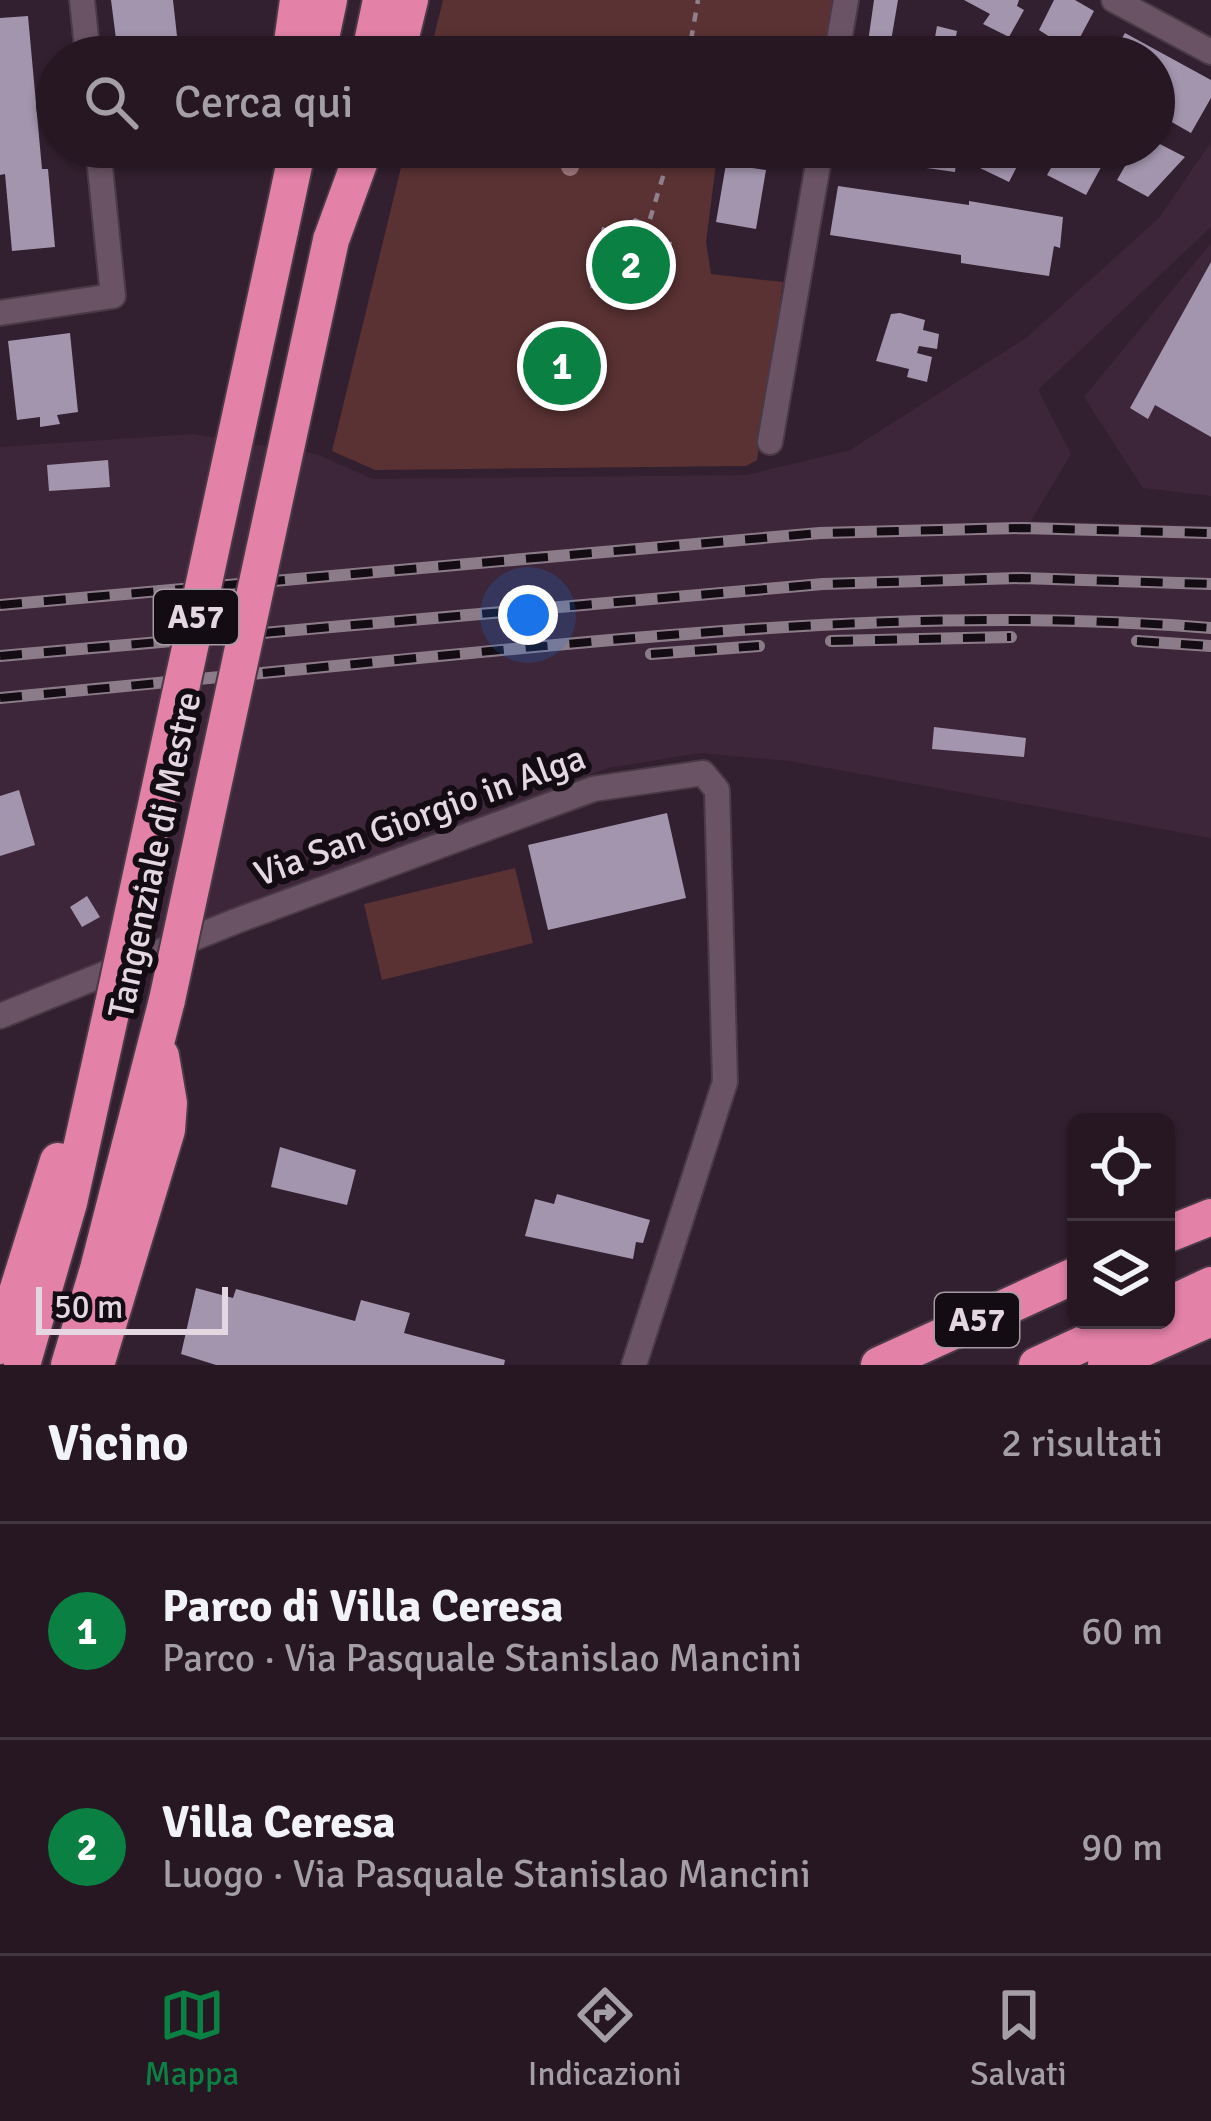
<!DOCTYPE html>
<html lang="it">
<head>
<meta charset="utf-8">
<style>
  :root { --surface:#261723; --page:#322430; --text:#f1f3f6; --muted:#a49fa6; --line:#423641; --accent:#0b8043 }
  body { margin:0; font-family:Signika,sans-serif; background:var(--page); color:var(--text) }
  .controls { position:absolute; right:36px; bottom:36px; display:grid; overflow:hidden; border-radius:18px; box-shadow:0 3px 9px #0004 }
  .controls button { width:108px; height:108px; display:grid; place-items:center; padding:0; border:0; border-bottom:3px solid var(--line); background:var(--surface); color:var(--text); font:60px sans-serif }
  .scale { position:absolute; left:36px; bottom:30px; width:192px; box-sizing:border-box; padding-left:12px; border:6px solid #e4d7e1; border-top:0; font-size:33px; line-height:42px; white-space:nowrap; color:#e4d7e1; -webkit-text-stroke:9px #140c13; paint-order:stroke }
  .you { position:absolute; left:528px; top:615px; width:42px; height:42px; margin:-30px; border:9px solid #fff; border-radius:50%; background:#1a73e8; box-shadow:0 0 0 18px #1a73e833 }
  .badge { display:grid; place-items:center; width:78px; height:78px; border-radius:50%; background:var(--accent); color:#fff; font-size:39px; font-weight:700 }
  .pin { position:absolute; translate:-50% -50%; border:6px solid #fff; box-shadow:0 3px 12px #0006 }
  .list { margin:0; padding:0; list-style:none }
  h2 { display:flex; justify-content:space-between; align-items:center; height:156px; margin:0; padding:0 48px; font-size:51px }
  h2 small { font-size:39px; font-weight:400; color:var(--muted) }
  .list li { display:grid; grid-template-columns:78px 1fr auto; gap:36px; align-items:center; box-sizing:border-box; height:216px; padding:0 48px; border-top:3px solid var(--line) }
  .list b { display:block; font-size:45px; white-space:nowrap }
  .list p { margin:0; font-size:39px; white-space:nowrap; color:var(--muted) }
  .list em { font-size:39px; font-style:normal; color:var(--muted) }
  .icon { flex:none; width:66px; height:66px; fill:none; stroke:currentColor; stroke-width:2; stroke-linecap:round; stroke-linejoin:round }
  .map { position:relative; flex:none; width:1211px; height:1365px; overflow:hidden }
  .search { position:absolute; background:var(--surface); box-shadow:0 3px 9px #0004; left:36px; right:36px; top:36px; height:132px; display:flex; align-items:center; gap:30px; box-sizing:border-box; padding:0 42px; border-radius:66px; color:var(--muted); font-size:45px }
  .sheet { height:588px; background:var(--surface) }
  nav { display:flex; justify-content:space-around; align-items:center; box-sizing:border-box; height:168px; border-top:3px solid var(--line); background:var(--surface); font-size:33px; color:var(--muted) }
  nav a { display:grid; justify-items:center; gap:6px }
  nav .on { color:var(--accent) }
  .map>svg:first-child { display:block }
  .built { fill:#3e263a }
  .green { fill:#5a3233 }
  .building { fill:#a395ae }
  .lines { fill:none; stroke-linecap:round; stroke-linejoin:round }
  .minor-casing { stroke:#4a3a47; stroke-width:28 }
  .motorway-casing { stroke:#4a3a47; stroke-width:40 }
  .path { stroke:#90808d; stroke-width:4.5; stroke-dasharray:9 9; stroke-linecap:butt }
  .minor { stroke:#695365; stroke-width:24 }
  .motorway { stroke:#e381a7; stroke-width:36 }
  .rail-casing { stroke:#8c7c89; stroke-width:12 }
  .rail { stroke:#140c13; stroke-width:8; stroke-dasharray:22; stroke-linecap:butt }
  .motorway-bridge-casing { stroke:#4a3a47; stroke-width:40; stroke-linecap:butt }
  .motorway-bridge { stroke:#e381a7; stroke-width:36 }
  .tree { fill:#9f777e }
  .labels { text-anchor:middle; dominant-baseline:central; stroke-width:12; stroke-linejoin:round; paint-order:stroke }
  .shield { fill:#140c13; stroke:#a69aa3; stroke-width:3 }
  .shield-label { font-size:33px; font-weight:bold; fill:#e4d7e1 }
  .street-label { font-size:36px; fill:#e4d7e1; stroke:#140c13 }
</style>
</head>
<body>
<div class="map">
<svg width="1211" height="1365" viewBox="0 0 1211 1365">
  <rect width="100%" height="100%" fill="#321f2f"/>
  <path class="built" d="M1211,142V227L1038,390L1071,454L1031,521L1211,526V838L789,761L700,753L608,768L0,1003V447L193,434L316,454L373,479L746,475L850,450L1026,338L1159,218Z
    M1211,243V496L1143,488L1084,397Z"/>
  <path class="green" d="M443,0H837L827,57H429Z
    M406,147H812L809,160L718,148L706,242L711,274L783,282L757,460L746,466L375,470L332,451Z
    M515,868L533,943L382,980L364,904Z"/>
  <path class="building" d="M111,0H173L177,36L117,47Z
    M874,0H898L890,47L868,42Z
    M964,0H1019L1017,6L1024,10L1009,37L983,24L990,14Z
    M1054,0H1075L1094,11L1070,56L1048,45L1053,39L1039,30Z
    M28,16L42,169H48L55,247L12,251L5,174L0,175V18Z
    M937,26L957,31L952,57H913L917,40L934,43Z
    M1125,33L1211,80V98L1191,133L1154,112V57H1111Z
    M1154,141L1185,157L1148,197L1117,180L1136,147H1154Z
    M857,147H958L955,172L855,158Z
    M981,147H1027L1009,182L980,168L988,152Z
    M1063,147H1112L1086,195L1047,175Z
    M726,164L766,170L756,229L716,222Z
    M838,186L969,205V201L1063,217L1060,248L1054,246L1049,276L961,263V255L830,235Z
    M635,218L645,222L652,231L651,239L672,242L659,301L590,288L602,227L623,232L624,226Z
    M1211,262V437L1155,405L1148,419L1130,408Z
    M900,313L925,320L923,330L939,334L937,349L919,346L917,353L932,357L927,382L907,377L909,369L876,361L891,314Z
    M70,333L78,412L57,415L60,424L40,427V417L17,420L8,341Z
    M108,460L110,487L49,491L47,465Z
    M934,727L1026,738L1024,757L932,749Z
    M19,790L35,845L0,856V796Z
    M667,813L686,898L548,930L528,845Z
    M87,896L100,917L82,927L70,907Z
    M280,1147L356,1170L347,1205L271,1187Z
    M557,1194L650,1220L643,1243L636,1242L633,1259L525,1236L535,1199L554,1204Z
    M196,1288L233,1298L236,1289L355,1321L361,1300L410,1313L404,1333L505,1360L504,1365H216L181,1354Z"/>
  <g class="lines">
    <defs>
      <path id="minor" d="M82,0L88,57
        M1114,0L1211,52
        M836,57L846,0
        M0,313L113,296L98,147
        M770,442L821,147
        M0,1016L236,921L593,789L703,773L717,790L725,1082L634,1365"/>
      <path id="motorway" d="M290,57L298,0
        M317,57L329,0
        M369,57L381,0
        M396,57L410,0
        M280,231L298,147
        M331,240L365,147
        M1166,1235L1211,1217
        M1166,1306L1211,1285
        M0,1346L58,1161
        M22,1365L69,1203L113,1004
        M69,1365L98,1269L167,1000
        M96,1365L167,1130L169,1103L161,1056
        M879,1365L1076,1275
        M1037,1365L1135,1320
        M1106,1365L1211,1318"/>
    </defs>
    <use href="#minor" class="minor-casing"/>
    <use href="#motorway" class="motorway-casing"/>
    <path class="path" d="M688,57L698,0
      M650,219L672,147"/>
    <use href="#minor" class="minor"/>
    <use href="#motorway" class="motorway"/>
    <defs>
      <path id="rail" d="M0,605L820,533L1022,528L1211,533
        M831,641L1011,637
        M1137,641L1211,646
        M651,654L759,646
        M0,656L823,584L1021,578L1211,584
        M0,698C185,681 370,662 555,645C773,625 991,610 1211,628"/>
    </defs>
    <use href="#rail" class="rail-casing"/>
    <use href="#rail" class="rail"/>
    <defs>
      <path id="motorway-bridge" d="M167,1000L331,240
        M113,1004L280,231"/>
    </defs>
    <use href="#motorway-bridge" class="motorway-bridge-casing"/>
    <use href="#motorway-bridge" class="motorway-bridge"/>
  </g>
  <circle class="tree" cx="570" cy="167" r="9"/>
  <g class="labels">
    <g class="shield">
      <rect x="154" y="590" width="84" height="54" rx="9"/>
      <rect x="935" y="1293" width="84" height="54" rx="9"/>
    </g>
    <g class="shield-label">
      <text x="196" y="617">A57</text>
      <text x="977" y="1320">A57</text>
    </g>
    <g class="street-label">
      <text transform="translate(420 816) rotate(-20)">Via San Giorgio in Alga</text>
      <text transform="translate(155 855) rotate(-78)">Tangenziale di Mestre</text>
    </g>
  </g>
</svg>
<div class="controls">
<button><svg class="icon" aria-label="locate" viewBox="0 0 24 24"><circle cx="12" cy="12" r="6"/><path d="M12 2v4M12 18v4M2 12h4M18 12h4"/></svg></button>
<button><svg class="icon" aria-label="layers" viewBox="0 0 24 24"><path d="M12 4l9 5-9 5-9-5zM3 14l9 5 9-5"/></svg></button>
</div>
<div class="scale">50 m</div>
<div class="you"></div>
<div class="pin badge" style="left:562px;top:366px">1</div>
<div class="pin badge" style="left:631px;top:265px">2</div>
<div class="search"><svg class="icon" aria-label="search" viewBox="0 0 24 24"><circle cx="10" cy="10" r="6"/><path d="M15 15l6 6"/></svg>Cerca qui</div>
</div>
<section class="sheet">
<h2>Vicino<small>2 risultati</small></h2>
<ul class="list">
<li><span class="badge">1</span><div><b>Parco di Villa Ceresa</b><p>Parco · Via Pasquale Stanislao Mancini</p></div><em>60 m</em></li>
<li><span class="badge">2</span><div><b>Villa Ceresa</b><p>Luogo · Via Pasquale Stanislao Mancini</p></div><em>90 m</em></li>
</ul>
</section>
<nav>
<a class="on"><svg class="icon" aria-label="map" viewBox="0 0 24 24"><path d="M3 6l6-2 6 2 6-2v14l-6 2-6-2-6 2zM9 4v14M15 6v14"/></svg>Mappa</a>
<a><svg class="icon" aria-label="directions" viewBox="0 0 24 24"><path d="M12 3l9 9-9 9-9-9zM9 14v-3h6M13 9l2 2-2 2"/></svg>Indicazioni</a>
<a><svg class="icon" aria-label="saved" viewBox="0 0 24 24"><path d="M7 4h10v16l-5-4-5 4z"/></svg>Salvati</a>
</nav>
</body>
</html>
